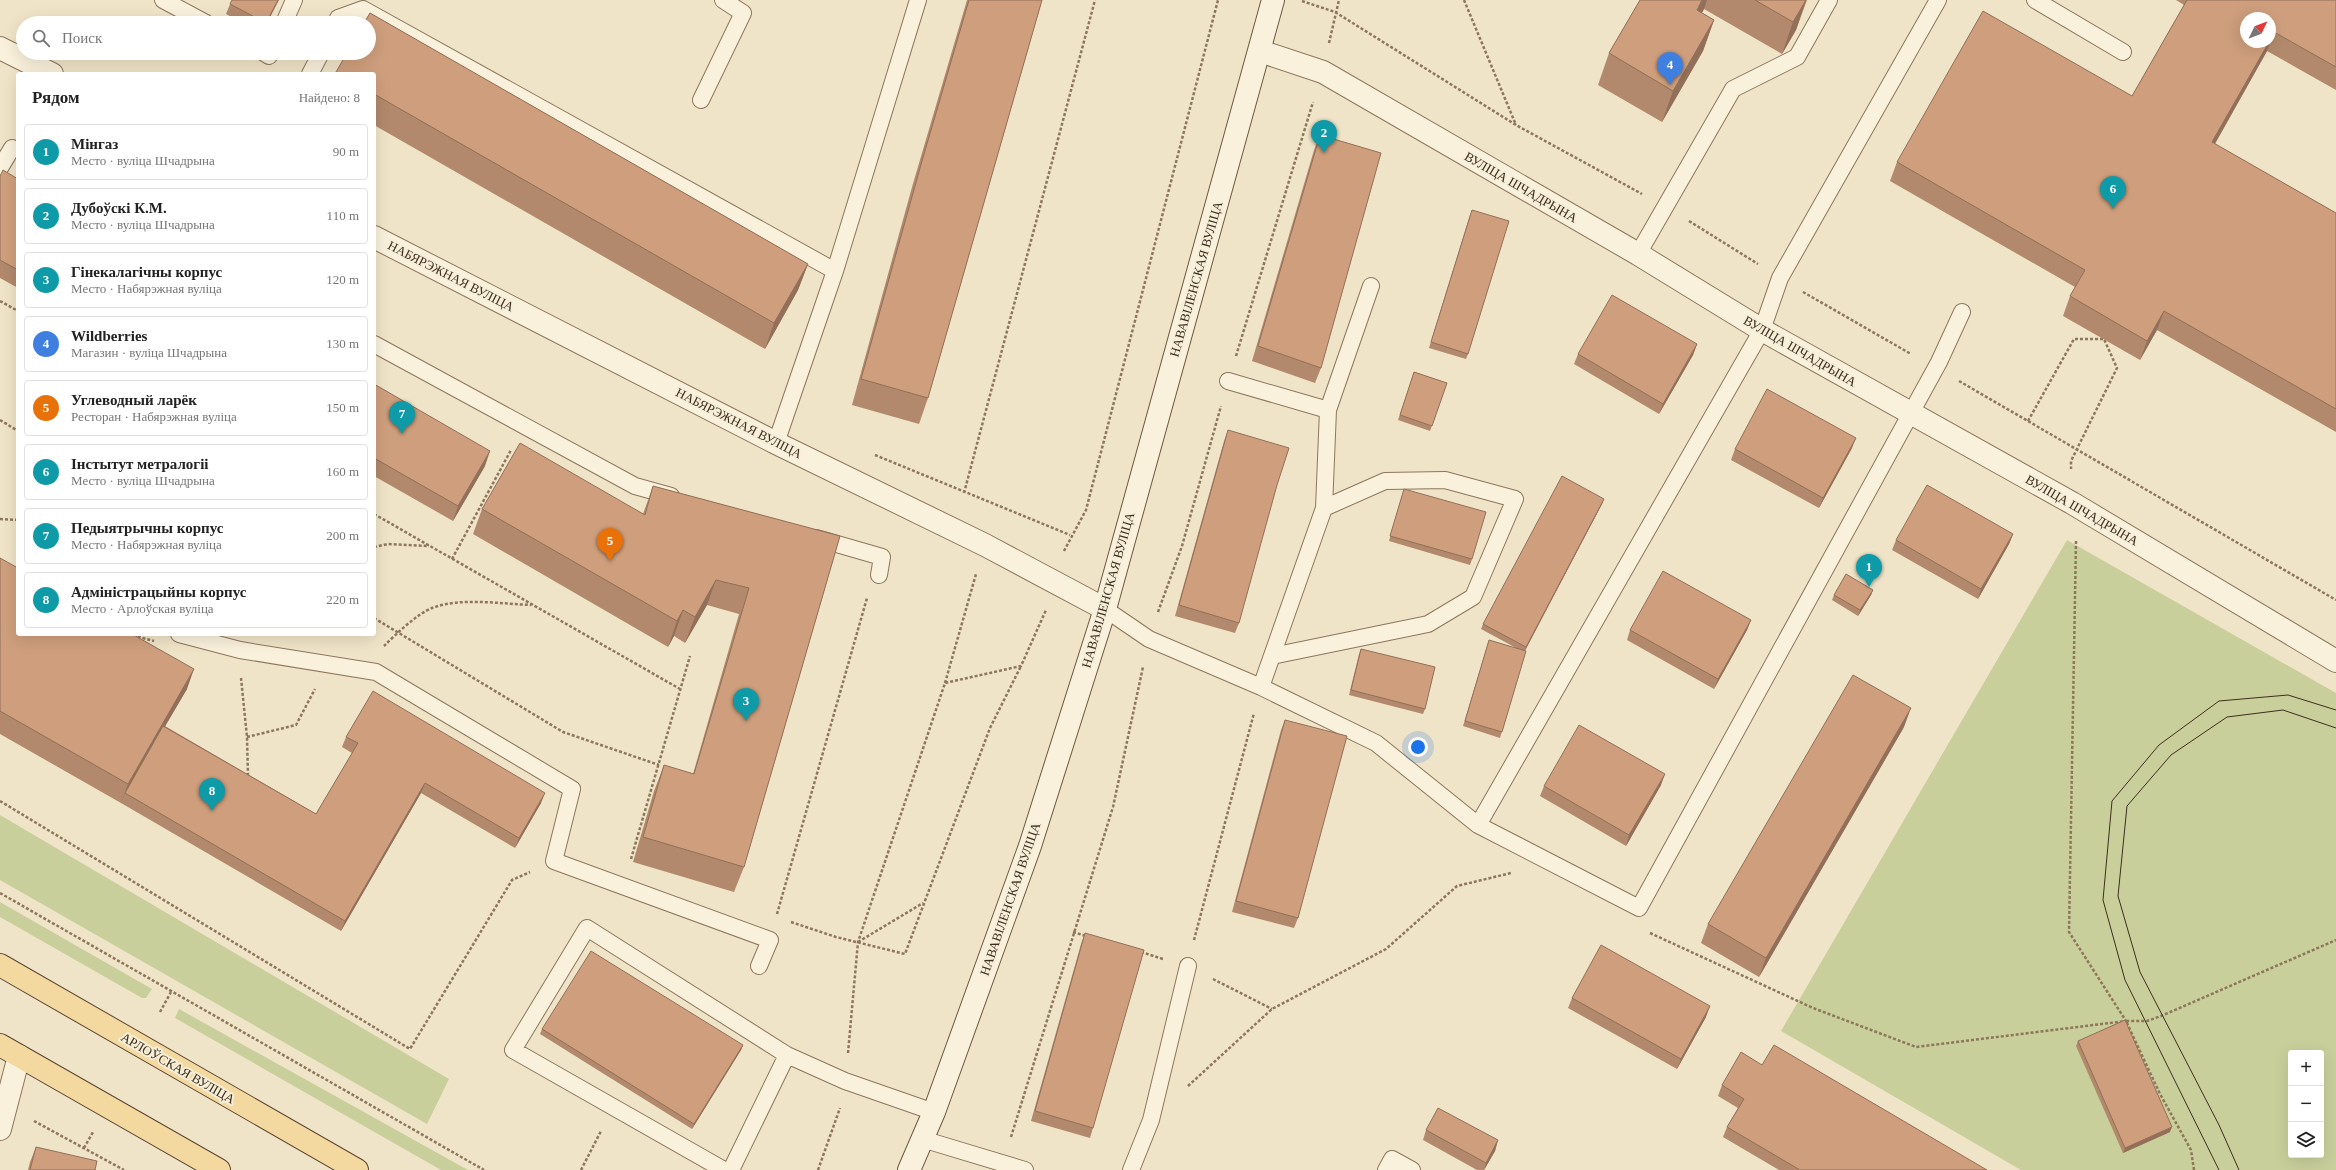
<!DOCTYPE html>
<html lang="ru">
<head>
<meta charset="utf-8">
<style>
  :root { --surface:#fff; --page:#f2f2f2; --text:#222; --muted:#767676; --line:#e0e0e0; --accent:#9e2a2b }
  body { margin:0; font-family:"Times New Roman",serif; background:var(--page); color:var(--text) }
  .controls { position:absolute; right:12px; bottom:12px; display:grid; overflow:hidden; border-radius:4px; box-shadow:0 4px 16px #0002 }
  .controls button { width:36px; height:36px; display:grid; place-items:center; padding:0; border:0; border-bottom:1px solid var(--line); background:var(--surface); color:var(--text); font:20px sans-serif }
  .compass { position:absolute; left:2240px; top:12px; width:36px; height:36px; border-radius:50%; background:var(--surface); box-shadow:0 4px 16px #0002; rotate:47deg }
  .you { position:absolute; left:1418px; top:747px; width:14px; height:14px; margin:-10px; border:3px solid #fff; border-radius:50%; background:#1a73e8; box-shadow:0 0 0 6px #1a73e833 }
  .badge { display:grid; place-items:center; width:26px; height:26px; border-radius:50%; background:var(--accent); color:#fff; font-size:13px; font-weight:700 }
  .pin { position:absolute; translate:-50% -33px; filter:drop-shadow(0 1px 2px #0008) }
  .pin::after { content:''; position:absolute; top:21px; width:14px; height:12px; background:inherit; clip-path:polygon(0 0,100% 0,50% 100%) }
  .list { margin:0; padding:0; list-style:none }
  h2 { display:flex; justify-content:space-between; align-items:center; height:52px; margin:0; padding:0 16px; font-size:17px }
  h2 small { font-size:13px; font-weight:400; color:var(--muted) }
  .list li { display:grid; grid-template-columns:26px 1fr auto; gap:12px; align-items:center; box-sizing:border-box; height:56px; margin:0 8px 8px; padding:0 8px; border:1px solid var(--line); border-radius:4px }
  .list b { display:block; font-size:15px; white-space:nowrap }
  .list p { margin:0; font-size:13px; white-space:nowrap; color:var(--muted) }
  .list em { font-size:13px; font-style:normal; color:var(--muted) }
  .icon { flex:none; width:22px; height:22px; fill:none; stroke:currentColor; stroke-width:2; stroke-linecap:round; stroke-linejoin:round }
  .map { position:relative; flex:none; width:2336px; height:1170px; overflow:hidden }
  .search { position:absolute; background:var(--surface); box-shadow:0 4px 16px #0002; left:16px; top:16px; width:360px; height:44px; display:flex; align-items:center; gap:10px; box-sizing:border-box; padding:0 14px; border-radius:22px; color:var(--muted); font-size:15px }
  .panel { position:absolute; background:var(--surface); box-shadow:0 4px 16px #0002; left:16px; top:72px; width:360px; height:564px; border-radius:4px }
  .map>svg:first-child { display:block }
  .green { fill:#c9cf9b; fill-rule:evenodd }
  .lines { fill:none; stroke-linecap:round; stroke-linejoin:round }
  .lane-casing { stroke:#8d765c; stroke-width:18 }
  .street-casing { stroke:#8d765c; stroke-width:24 }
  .secondary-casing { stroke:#6f573f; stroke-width:24 }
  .primary-casing { stroke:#5b4430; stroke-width:24 }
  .path { stroke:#8d765c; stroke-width:2.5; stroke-dasharray:3 2; stroke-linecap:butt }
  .lane { stroke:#faf1dc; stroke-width:16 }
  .street { stroke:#faf1dc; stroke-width:22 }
  .secondary { stroke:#faf1dc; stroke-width:22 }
  .primary { stroke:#f3d9a0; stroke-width:22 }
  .tram { stroke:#3d2e20; stroke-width:1 }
  .wall { fill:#b2896c }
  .shaded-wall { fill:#916f58 }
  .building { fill:#cf9f7d; stroke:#916f58 }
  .labels { text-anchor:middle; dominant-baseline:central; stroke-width:4; stroke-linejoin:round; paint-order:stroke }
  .street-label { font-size:13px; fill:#3d2e20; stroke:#f7eed8 }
</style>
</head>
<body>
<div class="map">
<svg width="2336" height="1170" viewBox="0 0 2336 1170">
  <rect width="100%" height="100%" fill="#f0e4c8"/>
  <path class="green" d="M2067,540L2336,693V1170H2021L1781,1031ZM2291,1053H2321V1155H2291Z
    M0,815L449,1079L427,1124L0,880Z
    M0,902L152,989L146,998H142L0,917Z
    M179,1009L468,1170H441L175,1018Z"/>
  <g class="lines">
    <defs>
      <path id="lane" d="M163,0L206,23
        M1938,0L1780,278L1762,330L1478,825L1639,908L1939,362L1962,312
        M2035,0L2123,52
        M284,23L294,0
        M336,23L338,18L363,9L835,271L776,443
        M264,53L269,56L271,53
        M310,74L321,53
        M701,100L743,13L723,0
        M0,168L12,148
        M1638,254L1733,89L1797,57L1829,0
        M835,271L918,0
        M374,344L635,486L671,496
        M1228,381L1328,410
        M816,538L882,557L879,575
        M1105,609L1149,639L1261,687L1376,743L1478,825
        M179,634L240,650L376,672L572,789L554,861L770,940L759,966
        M1272,656L1428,624L1473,597L1515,499L1445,480L1385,481L1324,508
        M1261,687L1324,508L1328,410L1371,286
        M922,1139L1025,1170
        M724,1170L513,1050L587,928L787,1055L845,1081L934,1112
        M731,1170L787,1055
        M1131,1170L1151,1120L1188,966
        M1386,1170L1392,1159L1412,1170"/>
      <path id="street" d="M0,48L52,74
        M1260,51L1323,72L1638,254L1762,330L2072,503L2336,661
        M374,237L776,443L985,545L1105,609
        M0,1129L19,1056"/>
      <path id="secondary" d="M909,1170L934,1112L1030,846L1105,609L1273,0"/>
      <path id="primary" d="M0,965L357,1170
        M0,1045L219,1170"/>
    </defs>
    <use href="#lane" class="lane-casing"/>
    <use href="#street" class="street-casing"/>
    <use href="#secondary" class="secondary-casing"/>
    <use href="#primary" class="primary-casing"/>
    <path class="path" d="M1464,0L1516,125
      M1302,1L1335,12L1516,125L1642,194
      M1329,43L1339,0
      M1689,221L1758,264
      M1803,292L1911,354
      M0,301L18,311
      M1236,356L1313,102
      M1959,381L2336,600
      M0,420L18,431
      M2028,421L2074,339H2104L2117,368L2071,461V469
      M875,455L1070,535
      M964,493L1095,0
      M374,514L680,689
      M0,519L18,520
      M374,547L388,544L429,546
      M1064,551L1086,510L1218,0
      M452,559L511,450
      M1158,612L1182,546L1221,406
      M374,618L563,732L659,765
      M128,634L154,641
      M384,646C396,634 417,614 432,608C460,597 502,604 531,605
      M241,678L247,737L248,777
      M945,683L976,574
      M247,737L296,725L315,689
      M0,801L410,1049L512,880L530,872
      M631,859L690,656
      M0,893L484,1170
      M777,914L867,598
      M791,922L836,937L905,954L990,728L1021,666
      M1073,932L1086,936
      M1650,933L1813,1008L1916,1047L2126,1021L2069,932L2076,541
      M1194,940L1254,713
      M858,942L923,903
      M1141,952L1163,959
      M1213,979L1272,1009
      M160,1012L171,992
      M848,1053L858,942L945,683L1021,666L1046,610
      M1188,1086L1272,1009L1386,949L1457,886L1511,873
      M34,1121L124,1170
      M1011,1137L1113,807L1143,667
      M84,1148L93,1132
      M581,1170L601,1131
      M818,1170L840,1108
      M2194,1170L2191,1150L2160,1094L2126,1021H2147L2161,1016L2336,940"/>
    <use href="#lane" class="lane"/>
    <use href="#street" class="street"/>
    <use href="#secondary" class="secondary"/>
    <use href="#primary" class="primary"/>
    <path class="tram" d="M2219,1170L2125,980L2103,900L2112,801L2159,745L2219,701L2288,695L2336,710
      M2239,1170L2219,1125L2140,972L2118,896L2127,806L2171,755L2227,717L2283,710L2336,728"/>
  </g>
  <path class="wall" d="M967,0H1042L928,398L919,424L852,405L912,187Z
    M1640,0H1807L1796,30L1782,54L1704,9L1702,13L1714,20L1703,51L1662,122L1598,85L1609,53Z
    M2176,0H2336V90L2267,51L2215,144L2336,213V432L2157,330L2140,360L2063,316L2070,296L2075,287L1890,181L1897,162L2132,96L2184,5Z
    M230,4L267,23H243L226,14Z
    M370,13L808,264L798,290L765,349L374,125V74H336L347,53H369V23H364Z
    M1320,135L1321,368L1315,383L1252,361L1314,150Z
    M0,176L18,179V288L0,278Z
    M1470,215L1468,354L1466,359L1429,348Z
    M1697,344L1693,355L1659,414L1574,364L1578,354Z
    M1414,372L1447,383L1430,431L1398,420Z
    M374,384L485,466L453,521L374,476Z
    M1228,430L1239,623L1235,633L1175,616L1224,441Z
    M1852,448L1819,508L1731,460L1735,449Z
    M653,486L840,536L744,867L734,892L633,862L654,791L664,765L693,774L739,614L707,605L685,643L674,636L668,647L473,534L482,509L643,514Z
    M1404,489L1472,559L1470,565L1389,541Z
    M1604,499L1602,504L1525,651L1500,738L1463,726L1489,640L1518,649L1481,629L1483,624Z
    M2013,534L2009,544L1978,599L1892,550L1896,540Z
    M0,558L187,689L165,726L316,814L352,753L342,747L346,737L541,803L515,848L421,793L341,931L121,803V802V803L0,734Z
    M1873,590L1871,595L1858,616L1832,600L1834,595Z
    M1751,620L1747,630L1714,689L1627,640L1630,630Z
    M1361,649L1425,709L1423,714L1349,695L1359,654Z
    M1285,720L1298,918L1294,928L1232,912L1281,730Z
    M1904,727L1759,977L1701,943L1708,924Z
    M1661,785L1626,846L1540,796L1544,786Z
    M1085,933L1093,1128L1090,1138L1031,1121L1081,944Z
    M1572,998L1706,1017L1677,1069L1568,1008Z
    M542,1029L743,1045L741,1050L692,1129L540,1034Z
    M2078,1041L2170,1132L2123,1153L2076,1046Z
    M1762,1065L1987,1170H1779L1723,1137L1727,1127L1738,1108L1718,1096L1722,1085Z
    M1426,1130L1498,1140L1495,1151L1484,1170H1477L1423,1140Z
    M36,1147L95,1170H28L30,1162Z"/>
  <path class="shaded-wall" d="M278,0H279L267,23H266Z
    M1702,0H1707L1704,9L1685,41L1697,10Z
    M1806,0L1796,30L1782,54L1793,22Z
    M1714,20L1703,51L1662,122L1673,91Z
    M2274,32L2267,51L2205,161L2212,142L2269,42H2270V39Z
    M808,264L798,290L765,349L774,323Z
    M2164,311L2157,330L2140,360L2147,341Z
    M1697,344L1693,355L1659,414L1663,404Z
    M1856,438L1852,448L1819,508L1823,498Z
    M490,451L485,466L453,521L458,506Z
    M1604,499L1602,504L1524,652L1526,647Z
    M2013,534L2009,544L1978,599L1981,589Z
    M716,580L707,605L685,643L695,617Z
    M1873,590L1871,595L1858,616L1860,610Z
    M683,610L674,636L668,647L677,621Z
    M1751,620L1747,630L1714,689L1718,679Z
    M194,669L187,689L126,793H125L121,803L128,784Z
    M1911,708L1904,727L1759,977L1766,958Z
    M1665,774L1661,785L1626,846L1629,835Z
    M425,783L421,793L341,931L345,921Z
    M545,793L541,803L515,848L519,838Z
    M1710,1006L1706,1017L1677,1069L1681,1059Z
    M743,1045L741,1050L692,1129L694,1124Z
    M2172,1127L2170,1132L2123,1153L2125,1148Z
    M1498,1140L1495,1151L1484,1170L1486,1163Z"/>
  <path class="building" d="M232,0H278L266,23L230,4Z
    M969,0H1042L928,398L861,379L922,161Z
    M1640,0H1702L1697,10L1714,20L1673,91L1609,53Z
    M1755,0H1806L1793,22Z
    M2187,0H2336V67L2274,32L2270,39V18H2246V42H2269L2212,142L2336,213V409L2164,311L2147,341L2070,296L2085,270L1897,162L1983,11L2132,96Z
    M370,13L808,264L774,323L374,94V74H340L336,72L347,53H369V23H364Z
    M1320,135L1381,153L1321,368L1258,346Z
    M3,170L18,179V270L0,260V176Z
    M1472,210L1509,221L1468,354L1431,342Z
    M1612,295L1697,344L1663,404L1578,354Z
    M1414,372L1447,383L1432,426L1400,415Z
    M374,384L490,451L458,506L374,458Z
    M1767,389L1856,438L1823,498L1735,449Z
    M1228,430L1289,448L1277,485L1239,623L1179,605Z
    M520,443L645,515L653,486L840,536L744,867L643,837L664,765L694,774L749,588L716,580L695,617L683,610L677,621L482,509Z
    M1562,476L1604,499L1526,647L1483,624Z
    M1927,485L2013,534L1981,589L1896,540Z
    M1404,489L1486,512L1472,559L1390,536Z
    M0,558L18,568V634H132L194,669L128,784L0,711Z
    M1663,571L1751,620L1718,679L1630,630Z
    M1846,574L1873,590L1860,610L1834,595Z
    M1489,640L1526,651L1502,732L1465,721Z
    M1361,649L1435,667L1425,709L1351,690Z
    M1853,675L1911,708L1766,958L1708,924Z
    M373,691L545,793L519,838L425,783L345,921L125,793L163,726L316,814L358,743L346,737Z
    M1285,720L1347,736L1298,918L1236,901Z
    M1579,725L1665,774L1629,835L1544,786Z
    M1085,933L1144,950L1093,1128L1035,1111Z
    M1601,945L1710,1006L1681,1059L1572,998Z
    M591,951L743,1045L694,1124L542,1029Z
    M2125,1020L2172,1127L2125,1148L2078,1041Z
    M1774,1045L1987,1170H1800L1727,1127L1744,1099L1722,1085L1741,1052L1762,1065Z
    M1438,1108L1498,1140L1486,1163L1426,1130Z
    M36,1147L97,1161L95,1170H30Z"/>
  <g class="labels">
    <g class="street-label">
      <text transform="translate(1521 187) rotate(30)">ВУЛІЦА ШЧАДРЫНА</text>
      <text transform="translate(451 276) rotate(27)">НАБЯРЭЖНАЯ ВУЛІЦА</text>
      <text transform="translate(1196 279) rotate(-74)">НАВАВІЛЕНСКАЯ ВУЛІЦА</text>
      <text transform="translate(1800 351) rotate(30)">ВУЛІЦА ШЧАДРЫНА</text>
      <text transform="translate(739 423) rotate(27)">НАБЯРЭЖНАЯ ВУЛІЦА</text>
      <text transform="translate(2082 510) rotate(30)">ВУЛІЦА ШЧАДРЫНА</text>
      <text transform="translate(1108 590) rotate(-74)">НАВАВІЛЕНСКАЯ ВУЛІЦА</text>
      <text transform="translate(1010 899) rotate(-71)">НАВАВІЛЕНСКАЯ ВУЛІЦА</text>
      <text transform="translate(178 1068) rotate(30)">АРЛОЎСКАЯ ВУЛІЦА</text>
    </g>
  </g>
</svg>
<div class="controls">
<button>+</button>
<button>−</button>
<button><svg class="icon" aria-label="layers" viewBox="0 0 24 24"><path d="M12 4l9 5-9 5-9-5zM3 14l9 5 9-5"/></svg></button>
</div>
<svg class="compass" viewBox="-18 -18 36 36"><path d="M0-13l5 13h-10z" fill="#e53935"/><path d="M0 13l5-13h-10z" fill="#767676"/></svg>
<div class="you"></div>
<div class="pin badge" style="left:1869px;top:587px;background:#0f9aa8">1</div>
<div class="pin badge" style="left:1324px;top:153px;background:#0f9aa8">2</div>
<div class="pin badge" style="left:746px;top:721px;background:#0f9aa8">3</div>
<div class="pin badge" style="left:1670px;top:85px;background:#3f7fe0">4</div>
<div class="pin badge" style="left:610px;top:561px;background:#e8710a">5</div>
<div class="pin badge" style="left:2113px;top:209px;background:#0f9aa8">6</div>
<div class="pin badge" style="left:402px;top:434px;background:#0f9aa8">7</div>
<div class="pin badge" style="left:212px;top:811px;background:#0f9aa8">8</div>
<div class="search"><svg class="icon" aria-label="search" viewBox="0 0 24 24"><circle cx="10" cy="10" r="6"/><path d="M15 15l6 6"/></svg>Поиск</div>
<section class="panel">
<h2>Рядом<small>Найдено: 8</small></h2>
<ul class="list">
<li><span class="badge" style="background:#0f9aa8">1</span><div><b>Мінгаз</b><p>Место · вуліца Шчадрына</p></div><em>90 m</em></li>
<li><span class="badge" style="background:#0f9aa8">2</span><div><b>Дубоўскі К.М.</b><p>Место · вуліца Шчадрына</p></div><em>110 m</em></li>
<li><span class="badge" style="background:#0f9aa8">3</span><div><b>Гінекалагічны корпус</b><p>Место · Набярэжная вуліца</p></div><em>120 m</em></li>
<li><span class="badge" style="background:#3f7fe0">4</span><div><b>Wildberries</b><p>Магазин · вуліца Шчадрына</p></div><em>130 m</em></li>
<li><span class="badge" style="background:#e8710a">5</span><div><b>Углеводный ларёк</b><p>Ресторан · Набярэжная вуліца</p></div><em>150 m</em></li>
<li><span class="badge" style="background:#0f9aa8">6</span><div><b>Інстытут метралогіі</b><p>Место · вуліца Шчадрына</p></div><em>160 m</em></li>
<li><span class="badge" style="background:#0f9aa8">7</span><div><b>Педыятрычны корпус</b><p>Место · Набярэжная вуліца</p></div><em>200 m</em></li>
<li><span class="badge" style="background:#0f9aa8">8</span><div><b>Адміністрацыйны корпус</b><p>Место · Арлоўская вуліца</p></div><em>220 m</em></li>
</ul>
</section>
</div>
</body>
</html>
